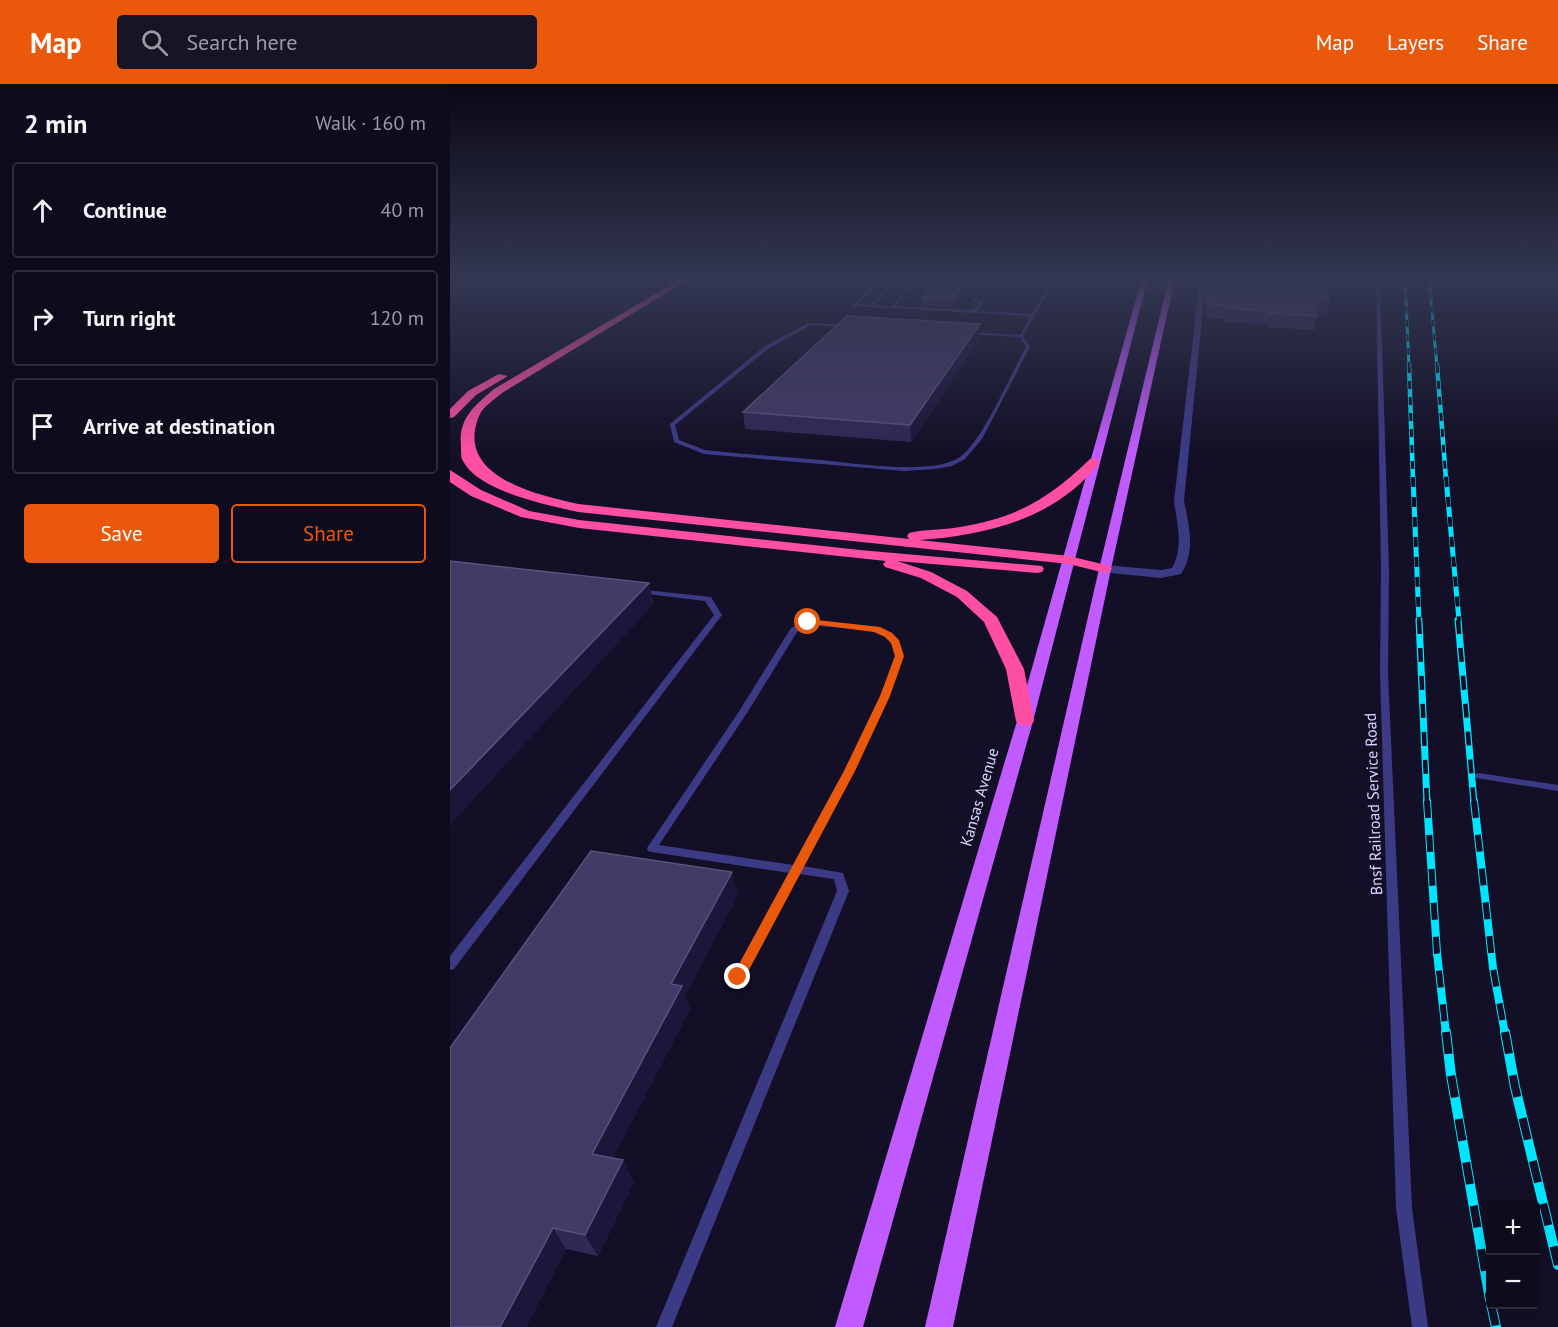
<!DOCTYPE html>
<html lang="en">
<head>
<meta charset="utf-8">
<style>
  :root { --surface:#0e0b1c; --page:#171425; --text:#f1f3f6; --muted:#9b9ba3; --line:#2e2b3b; --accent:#ea580c }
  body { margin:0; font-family:"PT Sans",sans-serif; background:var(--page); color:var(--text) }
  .controls { position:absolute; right:18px; bottom:18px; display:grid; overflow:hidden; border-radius:6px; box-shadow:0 3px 15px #0003 }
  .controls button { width:54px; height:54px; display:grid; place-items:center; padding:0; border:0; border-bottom:2px solid var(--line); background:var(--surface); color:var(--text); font:30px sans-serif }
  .stop { position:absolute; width:18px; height:18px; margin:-14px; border:4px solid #ea580c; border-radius:50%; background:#fff }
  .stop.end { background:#ea580c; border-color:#fff; box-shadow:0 2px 6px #0008 }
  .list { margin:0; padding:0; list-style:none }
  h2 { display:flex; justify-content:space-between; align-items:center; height:78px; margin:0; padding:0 24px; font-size:26px }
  h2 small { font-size:20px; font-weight:400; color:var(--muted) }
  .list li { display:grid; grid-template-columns:39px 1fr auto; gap:18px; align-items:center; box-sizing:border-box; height:96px; margin:0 12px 12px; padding:0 12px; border:2px solid var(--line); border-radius:6px }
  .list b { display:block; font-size:22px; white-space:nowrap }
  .list em { font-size:20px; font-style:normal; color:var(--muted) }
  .actions { display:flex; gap:12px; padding:18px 24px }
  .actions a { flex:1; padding:14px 0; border:2px solid var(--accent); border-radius:6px; text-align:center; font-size:21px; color:var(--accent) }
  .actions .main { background:var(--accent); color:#fff }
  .icon { flex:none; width:33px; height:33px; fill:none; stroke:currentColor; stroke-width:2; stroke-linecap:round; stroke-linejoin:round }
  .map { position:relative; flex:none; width:1108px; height:1243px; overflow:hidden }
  header { display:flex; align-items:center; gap:36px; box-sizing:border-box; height:84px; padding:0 30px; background:var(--accent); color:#fff }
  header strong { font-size:28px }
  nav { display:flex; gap:33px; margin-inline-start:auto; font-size:21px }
  .search { width:420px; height:54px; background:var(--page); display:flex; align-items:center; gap:15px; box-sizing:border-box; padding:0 21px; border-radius:6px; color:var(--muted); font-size:22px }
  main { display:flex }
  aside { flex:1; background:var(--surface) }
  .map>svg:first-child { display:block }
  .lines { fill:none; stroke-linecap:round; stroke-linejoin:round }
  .service { fill:#3d3a85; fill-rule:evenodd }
  .minor { fill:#3d3a85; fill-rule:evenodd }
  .primary { fill:#c25bff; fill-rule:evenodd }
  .motorway { fill:#ff4fa3; fill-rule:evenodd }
  .rail-far5-casing { stroke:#00e5ff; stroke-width:3 }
  .rail-far4-casing { stroke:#00e5ff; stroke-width:4.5 }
  .rail-far3-casing { stroke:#00e5ff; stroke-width:5 }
  .rail-far2-casing { stroke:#00e5ff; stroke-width:7 }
  .rail-far1-casing { stroke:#00e5ff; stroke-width:8 }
  .rail-casing { stroke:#00e5ff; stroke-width:10 }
  .rail-far5 { stroke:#130f26; stroke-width:2; stroke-dasharray:7; stroke-linecap:butt }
  .rail-far4 { stroke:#130f26; stroke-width:3; stroke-dasharray:8; stroke-linecap:butt }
  .rail-far3 { stroke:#130f26; stroke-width:4; stroke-dasharray:10; stroke-linecap:butt }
  .rail-far2 { stroke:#130f26; stroke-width:4.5; stroke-dasharray:14; stroke-linecap:butt }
  .rail-far1 { stroke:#130f26; stroke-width:6; stroke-dasharray:17; stroke-linecap:butt }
  .rail { stroke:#130f26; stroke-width:8; stroke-dasharray:22; stroke-linecap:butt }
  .wall { fill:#312854 }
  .shaded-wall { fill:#1d163a }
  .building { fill:#433a66; stroke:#5a527e; stroke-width:1.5 }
  .route { fill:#ea580c }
  .labels { text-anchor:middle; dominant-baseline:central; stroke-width:4.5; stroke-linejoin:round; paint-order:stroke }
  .street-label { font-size:16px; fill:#d9d4ff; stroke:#130f26 }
</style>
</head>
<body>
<header>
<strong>Map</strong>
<div class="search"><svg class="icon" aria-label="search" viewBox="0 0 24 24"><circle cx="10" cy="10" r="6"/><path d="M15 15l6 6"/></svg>Search here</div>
<nav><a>Map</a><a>Layers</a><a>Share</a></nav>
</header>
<main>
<aside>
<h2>2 min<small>Walk · 160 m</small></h2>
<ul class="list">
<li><svg class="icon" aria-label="ahead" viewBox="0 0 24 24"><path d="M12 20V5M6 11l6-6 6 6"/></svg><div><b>Continue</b></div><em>40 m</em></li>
<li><svg class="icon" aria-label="right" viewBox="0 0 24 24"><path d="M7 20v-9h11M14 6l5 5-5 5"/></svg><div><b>Turn right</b></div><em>120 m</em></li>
<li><svg class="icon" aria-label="arrive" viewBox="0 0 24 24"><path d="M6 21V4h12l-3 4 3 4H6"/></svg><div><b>Arrive at destination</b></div></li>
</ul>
<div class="actions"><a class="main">Save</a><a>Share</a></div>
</aside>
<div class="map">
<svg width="1108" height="1243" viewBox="0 0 1108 1243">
  <rect width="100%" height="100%" fill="#130f26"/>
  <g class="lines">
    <path class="service" d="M431,194H435L408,220L420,221L447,194H451L424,221L442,222L449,214L447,209L449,208L452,213L465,211L467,212L452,215L446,222L523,226L529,219L522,216L523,214L533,218L527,227L582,230L602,194H606L573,252L580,263L532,355L515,375L502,382L485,385L454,387L254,370L224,358L220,340L315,262L358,239L398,241L400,242L398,243L361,241L319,264L225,341L229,356L255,366C293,370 331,373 370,376C403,379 483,392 510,373C533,357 561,289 576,263L570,253L520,250L518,249L520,248L570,251L580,232L403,222V220Z
      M469,194H473L470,197L544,200L545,202L483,200L479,204L548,210L546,211L475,206L478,200L468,199C463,204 458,208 451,205L460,203Z
      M926,194H930L939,486L938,589L962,1124L978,1243H962L946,1124L930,589L931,486Z
      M186,505L261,513L272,531L4,885L0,886V872L264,531L255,517L189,509H186Z
      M355,536L429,543L442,549L448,556L453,572L439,612L404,687L353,782L393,789L399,807L222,1243H206L387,807L384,795L349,790L292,897L288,898L284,897L282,893L339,789L202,768L198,767L197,764L288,629L341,544ZM359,541L424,547L436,553L441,558L445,572L431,612L394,687L343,781L209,761L297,629L347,548Z
      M1029,689L1108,701V707L1026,694L1024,692L1026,690Z"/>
    <path class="minor" d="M750,194H756L734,417C739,442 746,467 731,490L711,494L651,488L649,485L655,481L711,486L722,484C734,463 727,439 724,417Z"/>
    <path class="primary" d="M692,194H698L583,637L413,1243H385L567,637Z
      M719,194H725L661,485L503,1243H475L649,485Z"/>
    <path class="motorway" d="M232,194H241L52,309C45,315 36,321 31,328C0,391 86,411 128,420L459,455L457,452L459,449C475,445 493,446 510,443C566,434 599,415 640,375L644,374L650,378C606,435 537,451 469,456L619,472L660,482L662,485L655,489L619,480L128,428C97,421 26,407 12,375C11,372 11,365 11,361C8,335 25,321 44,305Z
      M49,290L58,292L26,311L4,333L0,334V325L18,307Z
      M0,386L31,406L79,427L129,436L410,466L592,482L594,485L592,488L587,489L447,477L481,488L517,507L547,533L574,585L584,637L581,641H569L566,637L556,585L534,538L507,513L471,494L435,483L433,480L436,477L129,444L71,433L21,412L0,398Z"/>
    <defs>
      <path id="rail-far5" d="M955,194L959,283
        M979,194L987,283"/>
      <path id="rail-far4" d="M959,281L963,395
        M987,281L996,395"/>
      <path id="rail-far3" d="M963,393L969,537
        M996,393L1009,537"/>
      <path id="rail-far2" d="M969,536L977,719
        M1008,536L1024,719"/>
      <path id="rail-far1" d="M977,717L987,869L996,950
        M1024,717L1043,884L1055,950"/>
      <path id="rail" d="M996,948L1001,991L1040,1216
        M1055,948L1065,1003L1108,1181
        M1041,1220L1046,1243"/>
    </defs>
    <use href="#rail-far5" class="rail-far5-casing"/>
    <use href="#rail-far4" class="rail-far4-casing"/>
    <use href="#rail-far3" class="rail-far3-casing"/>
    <use href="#rail-far2" class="rail-far2-casing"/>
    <use href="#rail-far1" class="rail-far1-casing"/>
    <use href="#rail" class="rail-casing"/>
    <use href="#rail-far5" class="rail-far5"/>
    <use href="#rail-far4" class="rail-far4"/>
    <use href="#rail-far3" class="rail-far3"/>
    <use href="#rail-far2" class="rail-far2"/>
    <use href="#rail-far1" class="rail-far1"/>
    <use href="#rail" class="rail"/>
  </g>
  <path class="wall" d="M821,194H835L834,196L838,195V194H883V195H873L879,216L876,230L867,229V232L864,246L816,243V240L774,238V235L755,234L758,200H773L822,198Z
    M511,211L502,223L472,221V214Z
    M530,240V254L461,358L295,345L293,328Z
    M288,811L235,911L240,925L163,1074L184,1098L148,1172L116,1165L76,1243H0Z"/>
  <path class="shaded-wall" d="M511,204V211L502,223L501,216Z
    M530,240V254L461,358L460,341Z
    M199,499L204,520L0,741V706Z
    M282,788L288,811L235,911L240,925L154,1092L142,1070L221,900Z
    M173,1076L184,1098L148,1172L135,1151Z
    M103,1144L116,1165L76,1243H50Z"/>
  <path class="building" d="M843,194H873L879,216H863L867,232L818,229V227L776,224V221L756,220L758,200H773V198L787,199V197L825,198V196L842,195Z
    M483,202L511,204L501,216L472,214Z
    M397,232L530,240L460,341L293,328Z
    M0,477L199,499L0,706Z
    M141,767L282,788L221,900L232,902L142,1070L173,1076L135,1151L103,1144L50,1243H0V964Z"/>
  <linearGradient id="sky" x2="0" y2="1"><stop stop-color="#0a0815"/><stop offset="0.53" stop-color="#333752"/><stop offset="1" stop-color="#333752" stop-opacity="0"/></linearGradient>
  <rect width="1108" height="368" fill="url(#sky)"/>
  <path class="route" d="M358,535L430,543L442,549L449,556L454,572L440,612L405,687L293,897L288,899L282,893L394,687L430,612L445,572L441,559L435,553L424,548L355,539V536Z"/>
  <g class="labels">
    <g class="street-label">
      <text transform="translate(529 713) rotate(-74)">Kansas Avenue</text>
      <text transform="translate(923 720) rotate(-92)">Bnsf Railroad Service Road</text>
    </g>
  </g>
</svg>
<div class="controls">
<button>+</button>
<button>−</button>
</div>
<div class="stop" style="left:358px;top:538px"></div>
<div class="stop end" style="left:288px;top:893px"></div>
</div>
</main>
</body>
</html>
